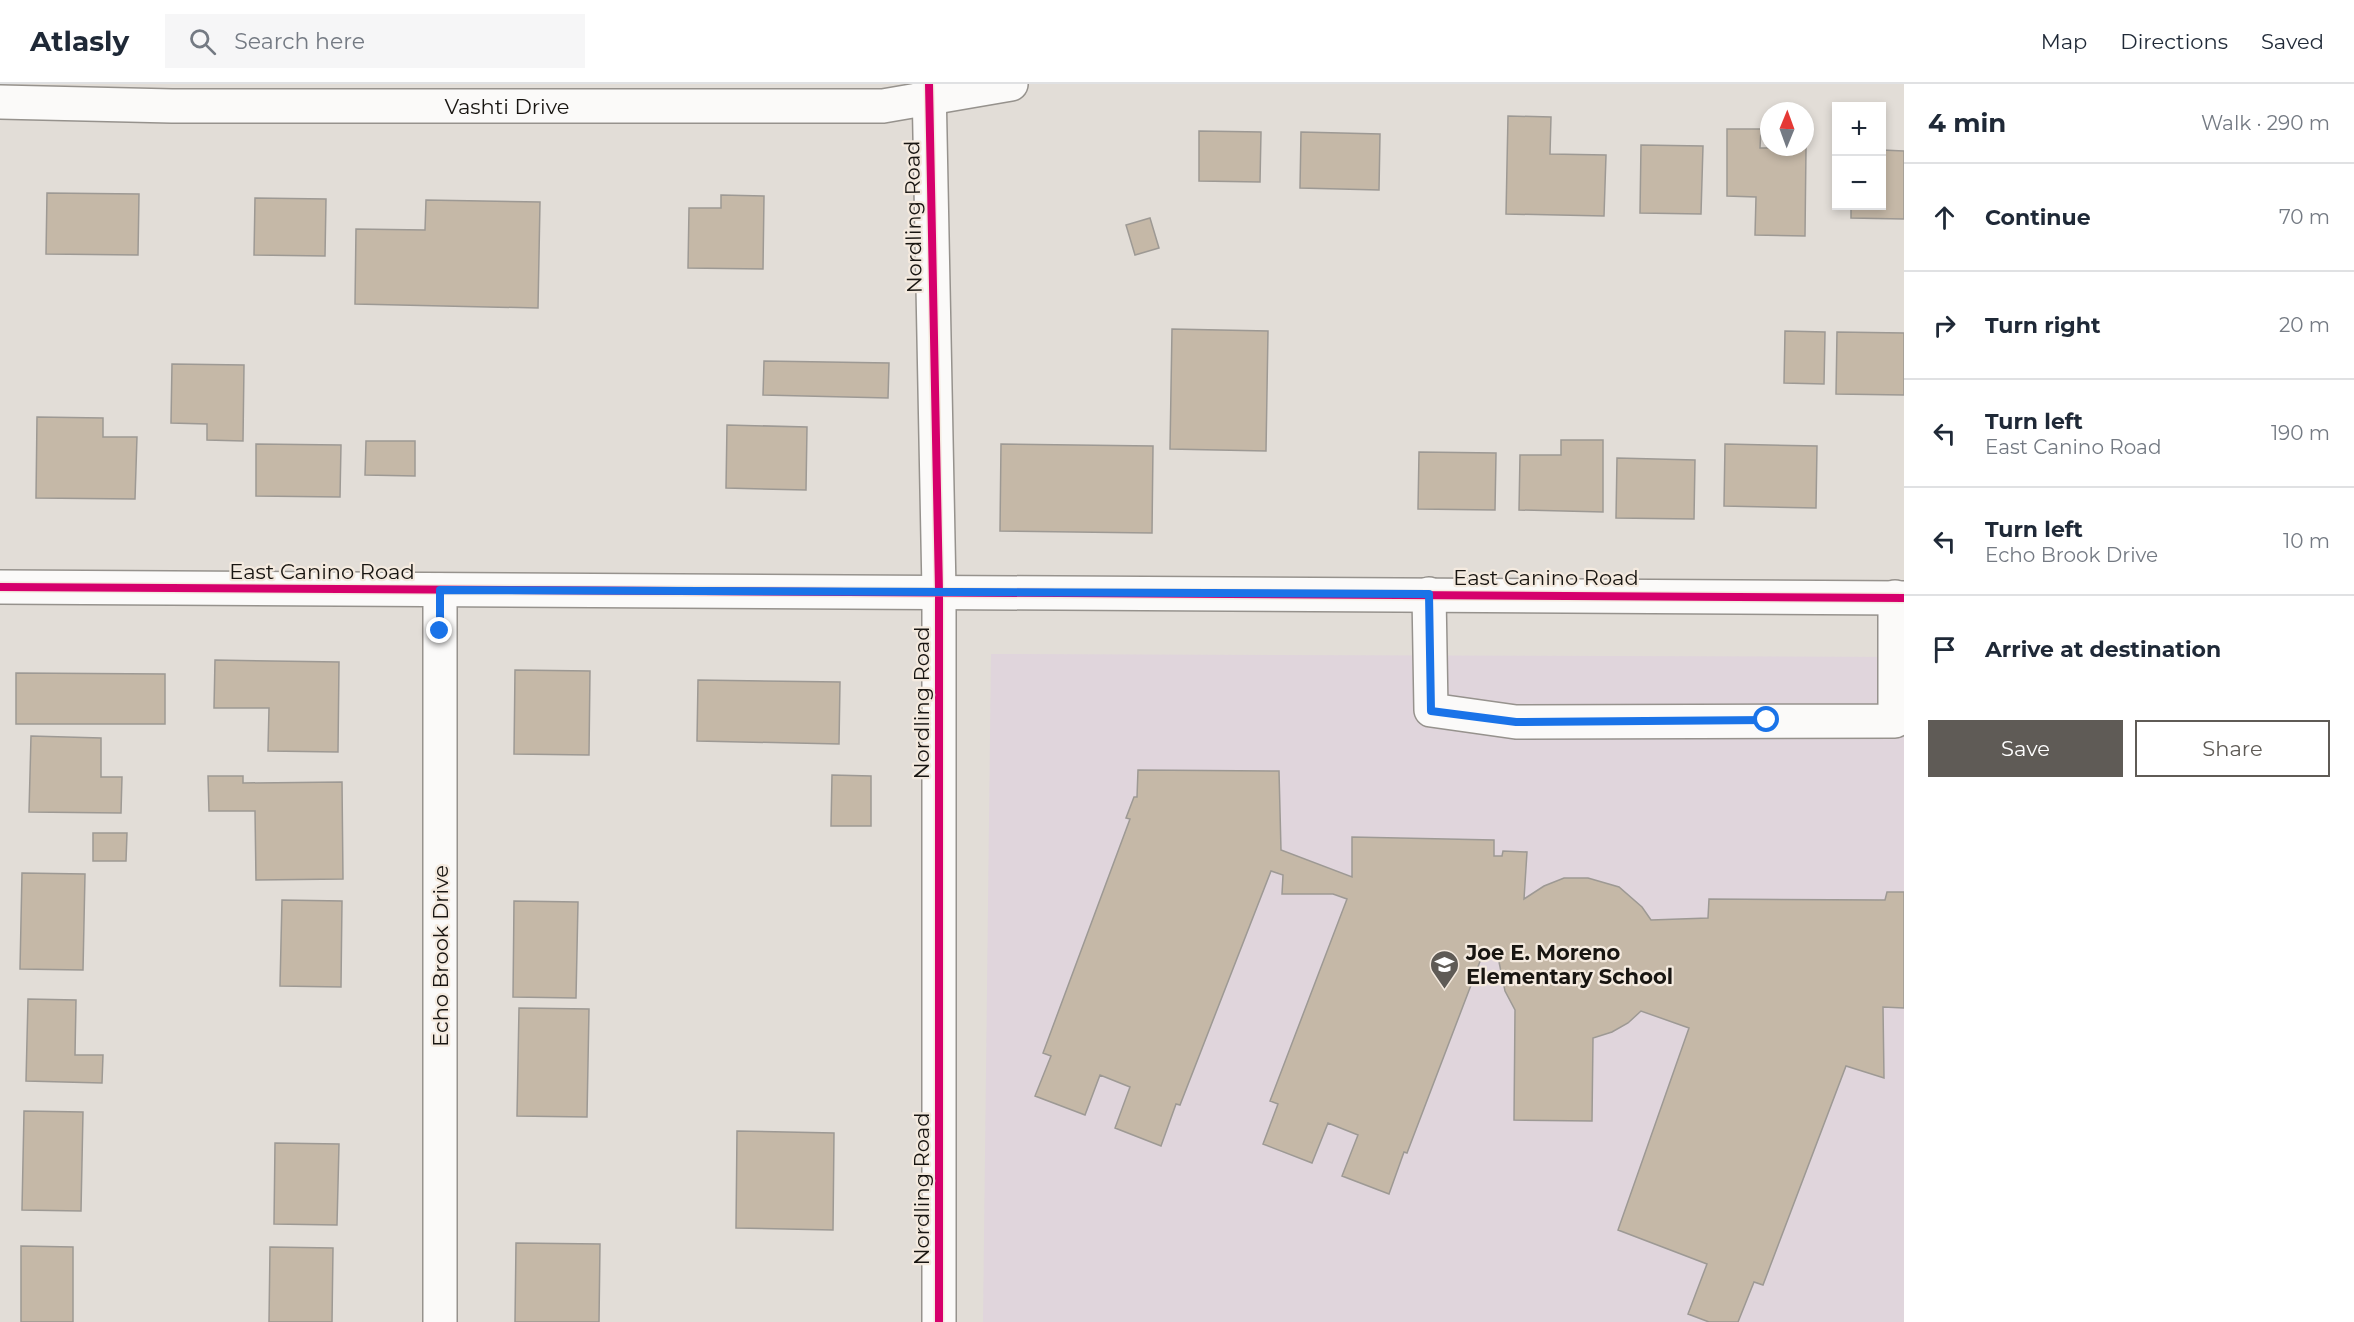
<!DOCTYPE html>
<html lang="en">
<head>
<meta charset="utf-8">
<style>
  :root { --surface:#fff; --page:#f6f6f7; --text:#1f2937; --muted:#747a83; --line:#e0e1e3; --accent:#5f5b56 }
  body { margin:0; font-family:Montserrat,sans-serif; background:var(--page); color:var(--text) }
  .controls { position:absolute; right:18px; top:18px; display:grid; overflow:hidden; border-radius:0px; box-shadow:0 3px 9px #0003 }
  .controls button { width:54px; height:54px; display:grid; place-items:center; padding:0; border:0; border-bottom:2px solid var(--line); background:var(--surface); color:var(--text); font:30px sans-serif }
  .compass { position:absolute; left:1760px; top:18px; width:54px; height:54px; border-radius:50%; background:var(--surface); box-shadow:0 3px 9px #0003; rotate:1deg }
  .stop { position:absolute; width:18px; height:18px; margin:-14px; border:4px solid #1a73e8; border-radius:50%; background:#fff }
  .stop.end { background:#1a73e8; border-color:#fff; box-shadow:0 2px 6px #0008 }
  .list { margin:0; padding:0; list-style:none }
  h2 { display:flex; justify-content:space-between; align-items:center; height:78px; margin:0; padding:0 24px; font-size:26px }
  h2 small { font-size:20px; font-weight:400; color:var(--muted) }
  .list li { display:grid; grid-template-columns:39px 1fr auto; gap:18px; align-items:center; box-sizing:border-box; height:108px; padding:0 24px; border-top:2px solid var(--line) }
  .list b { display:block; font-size:22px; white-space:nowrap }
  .list p { margin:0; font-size:20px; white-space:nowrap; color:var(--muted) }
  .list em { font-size:20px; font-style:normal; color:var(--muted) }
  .actions { display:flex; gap:12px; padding:18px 24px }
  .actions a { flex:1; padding:14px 0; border:2px solid var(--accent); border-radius:0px; text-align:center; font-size:21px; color:var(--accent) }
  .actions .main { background:var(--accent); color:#fff }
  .icon { flex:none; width:33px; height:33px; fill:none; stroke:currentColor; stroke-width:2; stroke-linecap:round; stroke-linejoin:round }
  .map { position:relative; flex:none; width:1904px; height:1238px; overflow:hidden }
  header { display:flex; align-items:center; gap:36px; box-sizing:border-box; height:84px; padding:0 30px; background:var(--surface); border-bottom:2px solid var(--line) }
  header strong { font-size:28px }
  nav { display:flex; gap:33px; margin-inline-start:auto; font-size:21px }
  .search { width:420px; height:54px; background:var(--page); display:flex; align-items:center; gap:15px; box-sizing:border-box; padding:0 21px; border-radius:0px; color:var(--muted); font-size:22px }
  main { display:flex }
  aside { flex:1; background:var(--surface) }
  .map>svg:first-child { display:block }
  .education { fill:#e0d5dc }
  .building { fill:#c5b8a7; stroke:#9d9994; stroke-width:1.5 }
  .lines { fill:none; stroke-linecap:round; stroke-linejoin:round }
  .minor-casing { stroke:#96928d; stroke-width:36 }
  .minor { stroke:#fbfaf9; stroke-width:33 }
  .cycleway-casing { stroke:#f4eadf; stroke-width:11 }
  .cycleway { stroke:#d6006c; stroke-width:8 }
  .route { stroke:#1a73e8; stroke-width:8 }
  .labels { text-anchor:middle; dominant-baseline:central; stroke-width:4.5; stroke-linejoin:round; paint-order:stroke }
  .street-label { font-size:21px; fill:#181511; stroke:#f4eadf }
  .poi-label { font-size:21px; font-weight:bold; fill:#181511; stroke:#f4eadf; text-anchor:start }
</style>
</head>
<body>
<header>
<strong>Atlasly</strong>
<div class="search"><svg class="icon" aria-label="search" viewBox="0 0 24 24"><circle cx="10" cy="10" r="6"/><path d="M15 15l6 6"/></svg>Search here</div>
<nav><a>Map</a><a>Directions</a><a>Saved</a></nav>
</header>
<main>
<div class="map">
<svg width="1904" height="1238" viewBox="0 0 1904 1238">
  <rect width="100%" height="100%" fill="#e2ddd7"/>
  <path class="education" d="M991,570L1904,573V1238H983Z"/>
  <path class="building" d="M1508,32L1551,33L1550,70L1606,71L1604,132L1506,130Z
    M1727,45H1761L1760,64H1806L1805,152L1755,151L1756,113L1727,112Z
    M1199,47L1261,48L1260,98L1199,97Z
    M1301,48L1380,50L1379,106L1300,104Z
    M1641,61L1703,62L1701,130L1640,129Z
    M1882,66L1904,67V135L1851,134V122H1882Z
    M47,109L139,110L138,171L46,170Z
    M721,111L764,112L763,185L688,184L689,124H721Z
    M255,114L326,115L325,172L254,171Z
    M426,116L540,118L538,224L355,220L356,145L425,146Z
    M1150,134L1159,164L1135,171L1126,141Z
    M1172,245L1268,247L1266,367L1170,365Z
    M1785,247L1825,248L1824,300L1784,299Z
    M1837,248L1904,249V311L1836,310Z
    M764,277L889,279L888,314L763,311Z
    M172,280L244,281L243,357L207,356V340L171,339Z
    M37,333L103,334V353H137L135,415L36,414Z
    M727,341L807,343L806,406L726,404Z
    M1561,356H1603V428L1519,426L1520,371H1561Z
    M366,357H415V392L365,391Z
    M256,360L341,361L340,413L256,412Z
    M1001,360L1153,362L1152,449L1000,447Z
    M1725,360L1817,362L1816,424L1724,422Z
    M1419,368L1496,369L1495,426L1418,425Z
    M1617,374L1695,376L1694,435L1616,434Z
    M215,576L339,578L338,668L268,667L269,624H214Z
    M515,586L590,587L589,671L514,670Z
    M16,589L165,590V640H16Z
    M698,596L840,598L839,660L697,657Z
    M31,652L101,654V693H122L121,729L29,728Z
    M1138,686L1279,687L1281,766L1352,793V753L1494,756V772H1502L1503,767L1527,768L1524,815L1544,802L1564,794H1588L1619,803L1642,823L1651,836L1708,834L1709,815L1885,816L1887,808H1904V924L1883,923L1884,994L1846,982L1763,1201L1754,1198L1738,1238H1709L1688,1230L1707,1180L1618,1146L1689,944L1641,927L1628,939L1612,948L1593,954L1592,1037L1514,1036L1515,926L1505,907L1498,873L1484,867L1407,1069L1404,1068L1389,1110L1342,1092L1358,1051L1328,1039L1312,1079L1263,1060L1278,1020L1270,1017L1347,815L1333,810H1282L1283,791L1271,787L1180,1021L1176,1020L1161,1062L1115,1044L1130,1003L1100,991L1085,1031L1035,1012L1051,972L1043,969L1130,735L1126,734L1134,713H1137Z
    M832,691L871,692V742H831Z
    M208,692H243V699L342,698L343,795L256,796L255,727H209Z
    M93,749H127L126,777H93Z
    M22,789L85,790L83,886L20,885Z
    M282,816L342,817L341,903L280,902Z
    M514,817L578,818L576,914L513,913Z
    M28,915L76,916L75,971H103L102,999L26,997Z
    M519,924L589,925L587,1033L517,1032Z
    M24,1027L83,1028L81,1127L22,1126Z
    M737,1047L834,1049L833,1146L736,1144Z
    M275,1059L339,1060L337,1141L274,1140Z
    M516,1159L600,1160L599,1238H515Z
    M21,1162L73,1163V1238H21Z
    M270,1163L333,1164L332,1238H269Z"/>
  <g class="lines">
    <defs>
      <g id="minor">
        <path d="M929,0L939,507V1238"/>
        <path id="s1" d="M0,18L172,22H883L1011,0"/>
        <path d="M0,503L1904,514"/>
        <path d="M440,506V1238"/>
        <path d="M1429,510L1431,626L1516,638L1895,637V513"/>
      </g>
    </defs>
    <use href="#minor" class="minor-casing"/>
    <use href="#minor" class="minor"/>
    <defs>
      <path id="cycleway" d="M929,0L939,507V1238
        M0,503L1904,514"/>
    </defs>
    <use href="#cycleway" class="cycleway-casing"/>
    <use href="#cycleway" class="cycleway"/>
  </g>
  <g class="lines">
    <path class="route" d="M440,547V506L1429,510L1431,627L1516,638L1767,636"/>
  </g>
  <defs>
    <symbol id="school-pin" viewBox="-11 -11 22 30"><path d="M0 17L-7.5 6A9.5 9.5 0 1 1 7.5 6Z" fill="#5f5b56" stroke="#f4eadf"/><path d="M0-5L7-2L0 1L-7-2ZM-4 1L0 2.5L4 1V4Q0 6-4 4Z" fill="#fff"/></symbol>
  </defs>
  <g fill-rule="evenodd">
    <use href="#school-pin" x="1428" y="864" width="33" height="45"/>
  </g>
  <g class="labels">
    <g class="street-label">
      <text stroke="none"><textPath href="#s1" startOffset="507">Vashti Drive</textPath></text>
      <text transform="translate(913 133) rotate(-91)">Nordling Road</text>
      <text x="322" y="487">East Canino Road</text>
      <text x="1546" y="493">East Canino Road</text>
      <text transform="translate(921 619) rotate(-90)">Nordling Road</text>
      <text transform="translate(440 872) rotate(-90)">Echo Brook Drive</text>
      <text transform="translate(921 1105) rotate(-90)">Nordling Road</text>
    </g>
    <g class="poi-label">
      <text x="1466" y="868">Joe E. Moreno<tspan x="1466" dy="24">Elementary School</tspan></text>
    </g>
  </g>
</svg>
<div class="controls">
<button>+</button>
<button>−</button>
</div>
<svg class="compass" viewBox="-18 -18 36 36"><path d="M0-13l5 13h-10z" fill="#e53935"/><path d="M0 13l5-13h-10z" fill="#747a83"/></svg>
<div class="stop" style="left:1767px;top:636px"></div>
<div class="stop end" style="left:440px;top:547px"></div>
</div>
<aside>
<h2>4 min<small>Walk · 290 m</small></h2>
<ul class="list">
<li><svg class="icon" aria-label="ahead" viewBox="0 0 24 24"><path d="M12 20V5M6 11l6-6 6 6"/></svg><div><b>Continue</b></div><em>70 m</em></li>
<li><svg class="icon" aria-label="right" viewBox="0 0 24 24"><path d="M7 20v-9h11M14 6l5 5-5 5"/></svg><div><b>Turn right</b></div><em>20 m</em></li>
<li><svg class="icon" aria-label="left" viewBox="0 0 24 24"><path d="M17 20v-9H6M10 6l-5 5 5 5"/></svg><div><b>Turn left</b><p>East Canino Road</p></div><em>190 m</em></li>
<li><svg class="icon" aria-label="left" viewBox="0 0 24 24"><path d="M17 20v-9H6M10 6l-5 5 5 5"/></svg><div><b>Turn left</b><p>Echo Brook Drive</p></div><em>10 m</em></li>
<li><svg class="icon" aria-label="arrive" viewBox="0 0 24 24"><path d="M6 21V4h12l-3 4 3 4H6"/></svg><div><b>Arrive at destination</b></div></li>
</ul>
<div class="actions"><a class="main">Save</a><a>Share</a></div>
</aside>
</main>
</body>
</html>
